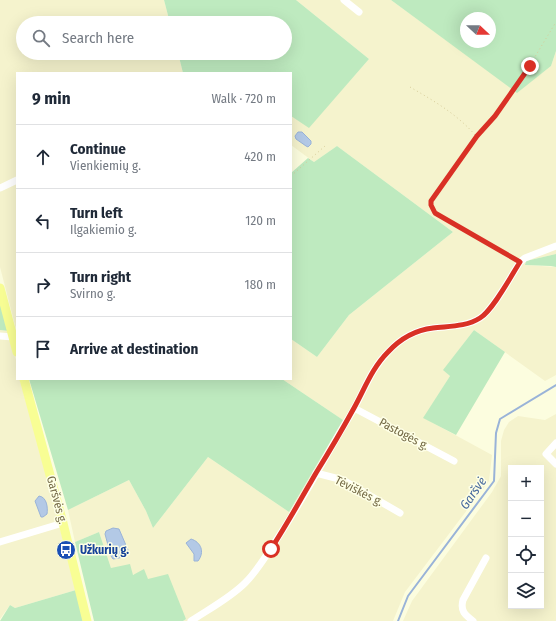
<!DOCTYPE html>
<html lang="en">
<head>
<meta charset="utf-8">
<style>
  :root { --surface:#fff; --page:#f6f6f7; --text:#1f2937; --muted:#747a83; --line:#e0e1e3 }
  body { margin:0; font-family:"Fira Sans Condensed",sans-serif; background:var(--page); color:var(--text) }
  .controls { position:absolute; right:12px; bottom:12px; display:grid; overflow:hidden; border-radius:0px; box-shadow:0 4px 16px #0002 }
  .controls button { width:36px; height:36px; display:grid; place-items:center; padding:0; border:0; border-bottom:1px solid var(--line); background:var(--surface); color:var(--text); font:20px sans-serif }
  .compass { position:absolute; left:460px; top:12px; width:36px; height:36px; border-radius:50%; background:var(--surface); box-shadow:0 4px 16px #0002; rotate:112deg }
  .stop { position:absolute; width:12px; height:12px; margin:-9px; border:3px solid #d93025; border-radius:50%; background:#fff }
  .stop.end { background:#d93025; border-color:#fff; box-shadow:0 1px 4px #0008 }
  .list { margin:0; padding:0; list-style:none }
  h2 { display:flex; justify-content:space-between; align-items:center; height:52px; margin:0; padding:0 16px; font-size:17px }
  h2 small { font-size:13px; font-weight:400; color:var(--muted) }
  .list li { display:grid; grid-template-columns:26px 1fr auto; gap:12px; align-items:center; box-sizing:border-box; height:64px; padding:0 16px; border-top:1px solid var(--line) }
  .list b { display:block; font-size:15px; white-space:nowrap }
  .list p { margin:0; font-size:13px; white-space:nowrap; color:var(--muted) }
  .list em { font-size:13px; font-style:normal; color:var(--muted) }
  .icon { flex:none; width:22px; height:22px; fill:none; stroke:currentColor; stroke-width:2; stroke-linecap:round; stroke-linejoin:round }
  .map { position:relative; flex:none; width:556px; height:621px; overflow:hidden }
  .search { position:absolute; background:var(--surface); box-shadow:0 4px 16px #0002; left:16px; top:16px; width:276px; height:44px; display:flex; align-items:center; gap:10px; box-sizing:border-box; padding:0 14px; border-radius:22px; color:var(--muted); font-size:15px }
  .panel { position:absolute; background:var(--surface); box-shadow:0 4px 16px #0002; left:16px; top:72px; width:276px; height:308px; border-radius:0px }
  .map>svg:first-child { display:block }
  .residential { fill:#f5f3cd; fill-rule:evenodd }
  .green { fill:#beeabf; fill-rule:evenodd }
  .water { fill:#b3c9e6; stroke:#99b3d8 }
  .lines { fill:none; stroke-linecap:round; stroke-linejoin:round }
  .stream { stroke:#99b3d8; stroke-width:2 }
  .path { stroke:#d7cc99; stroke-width:1; stroke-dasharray:1 3; stroke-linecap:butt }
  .minor { stroke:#fff; stroke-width:7 }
  .major { stroke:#f8fe94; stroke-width:9 }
  .route { stroke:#d93025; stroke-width:5 }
  .labels { text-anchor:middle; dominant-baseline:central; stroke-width:3; stroke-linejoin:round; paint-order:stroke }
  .street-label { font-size:12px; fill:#746a46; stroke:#feffe6 }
  .transit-label { font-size:12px; font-weight:bold; fill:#164399; stroke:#feffe6; text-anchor:start }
  .water-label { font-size:13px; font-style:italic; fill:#486a9d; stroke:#feffe6 }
</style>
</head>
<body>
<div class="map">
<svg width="556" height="621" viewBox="0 0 556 621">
  <rect width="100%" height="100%" fill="#fcfddf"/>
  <path class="residential" d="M0,0H164L170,23H23V53H178L183,73H17V333L0,267Z
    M296,0H391L517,92L551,66L556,51V254L526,261L525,265L556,267V375L545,381L474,330L444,370L450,376L424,418L492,455L489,481L405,592L393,621H183L186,619L148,579L111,568L99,532L75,542L68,510L129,480L146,511L153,528L208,457L289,512L343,420L282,379H291V339L317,357L349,315L453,232L337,146L314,162L291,145V116L309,127L369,59Z
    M0,330L9,331L17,364V379H21L76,590L15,608L10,605L0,619Z
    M556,414V621H403L412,601L492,492L501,476V441L504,430L509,422L518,416L545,420ZM511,468H541V606H511Z"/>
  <path class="green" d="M164,0H296L369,59L309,128L291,116V73H183L178,53H285V23H170Z
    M391,0H556V51L551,66L517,93ZM466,18H490V42H466Z
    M337,146L453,232L349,315L317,357L291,339V173L308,158L314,162Z
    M556,254V267L551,266L525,265L526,261Z
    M0,298L9,331L0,330Z
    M474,330L505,352L456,435L423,418L450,376L443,370Z
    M29,379H282L343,420L289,512L208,457L153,528L146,511L129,480L68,510Z
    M99,532L111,568L130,564L133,575L144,569L148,579L168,574L186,619L183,621H94L75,542Z
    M76,590L83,621H0L10,605L15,608Z"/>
  <path class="water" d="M298,132H302L311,141V144L308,147L306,146L296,139L295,136Z
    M39,496C47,497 48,508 47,514L43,517H41L35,501Z
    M113,528L119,529L128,550C127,557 120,558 113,559L111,556L105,534L106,531Z
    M191,539C201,542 205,552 198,561H194V554L186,543Z"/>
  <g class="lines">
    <path class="stream" d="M398,621L408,596L494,481L496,433L500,419L556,385"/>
    <path class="path" d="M410,87C434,101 457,114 476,136
      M291,176L325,146
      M515,259L435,213L431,205V201L477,136L495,116L533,60L556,22"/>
    <path class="minor" d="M344,0L359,12
      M0,188L17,180
      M0,336L13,337
      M354,408L454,461
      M556,443L546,454L556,464
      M316,473L343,480L400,513
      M0,542L63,523
      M191,621C209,609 230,598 245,583C258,570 267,554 277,539C304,498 326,455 351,414C364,392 370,370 388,352C400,339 415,330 433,328C448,326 466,327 480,318C493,310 511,276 520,262L525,258L556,246
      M473,621C465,615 460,611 463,600L486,558"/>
    <path class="major" d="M0,288L17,352
      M24,379L63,523L87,621"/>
  </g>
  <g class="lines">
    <path class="route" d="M271,549C287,524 301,499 316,473C329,452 342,430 354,408C365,388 372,368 388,352C400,339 416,330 433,328C448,326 466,327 480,318C493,310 511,276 520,262L435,213L431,205V201L477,136L495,116L530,66"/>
  </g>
  <defs>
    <symbol id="bus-disc" viewBox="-11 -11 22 22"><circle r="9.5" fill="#1a4fb4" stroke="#feffe6"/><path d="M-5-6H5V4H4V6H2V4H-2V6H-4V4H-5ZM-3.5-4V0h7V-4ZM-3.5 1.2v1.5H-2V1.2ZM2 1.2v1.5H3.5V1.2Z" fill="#fff"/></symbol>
  </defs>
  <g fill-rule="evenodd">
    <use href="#bus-disc" x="55" y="539" width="22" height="22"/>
  </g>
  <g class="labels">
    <g class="street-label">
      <text transform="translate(404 434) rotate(28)">Pastogės g.</text>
      <text transform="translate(359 491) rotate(27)">Tėviškės g.</text>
      <text transform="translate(57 500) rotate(75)">Garšvės g.</text>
    </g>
    <g class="transit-label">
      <text x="80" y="550">Užkurių g.</text>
    </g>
    <g class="water-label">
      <text transform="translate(473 493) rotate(-55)">Garšvė</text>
    </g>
  </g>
</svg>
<div class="controls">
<button>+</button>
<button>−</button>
<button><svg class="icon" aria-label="locate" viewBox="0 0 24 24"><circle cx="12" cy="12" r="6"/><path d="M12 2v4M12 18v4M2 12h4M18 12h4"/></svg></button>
<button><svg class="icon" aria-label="layers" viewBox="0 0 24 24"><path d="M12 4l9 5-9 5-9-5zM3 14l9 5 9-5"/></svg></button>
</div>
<svg class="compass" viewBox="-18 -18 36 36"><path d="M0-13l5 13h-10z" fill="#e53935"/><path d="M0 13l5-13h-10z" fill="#747a83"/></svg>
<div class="stop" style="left:271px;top:549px"></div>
<div class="stop end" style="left:530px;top:66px"></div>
<div class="search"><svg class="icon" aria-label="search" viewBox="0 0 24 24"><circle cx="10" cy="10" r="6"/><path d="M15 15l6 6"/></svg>Search here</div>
<section class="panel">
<h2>9 min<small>Walk · 720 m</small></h2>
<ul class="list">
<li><svg class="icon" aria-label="ahead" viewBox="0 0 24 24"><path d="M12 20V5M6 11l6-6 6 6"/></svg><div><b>Continue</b><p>Vienkiemių g.</p></div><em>420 m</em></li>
<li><svg class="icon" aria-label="left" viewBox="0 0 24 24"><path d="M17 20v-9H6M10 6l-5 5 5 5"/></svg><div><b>Turn left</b><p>Ilgakiemio g.</p></div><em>120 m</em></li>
<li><svg class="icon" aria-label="right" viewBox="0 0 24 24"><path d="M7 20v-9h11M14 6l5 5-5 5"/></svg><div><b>Turn right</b><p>Svirno g.</p></div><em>180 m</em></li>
<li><svg class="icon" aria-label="arrive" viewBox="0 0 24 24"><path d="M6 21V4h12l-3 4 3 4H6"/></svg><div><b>Arrive at destination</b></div></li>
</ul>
</section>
</div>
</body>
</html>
